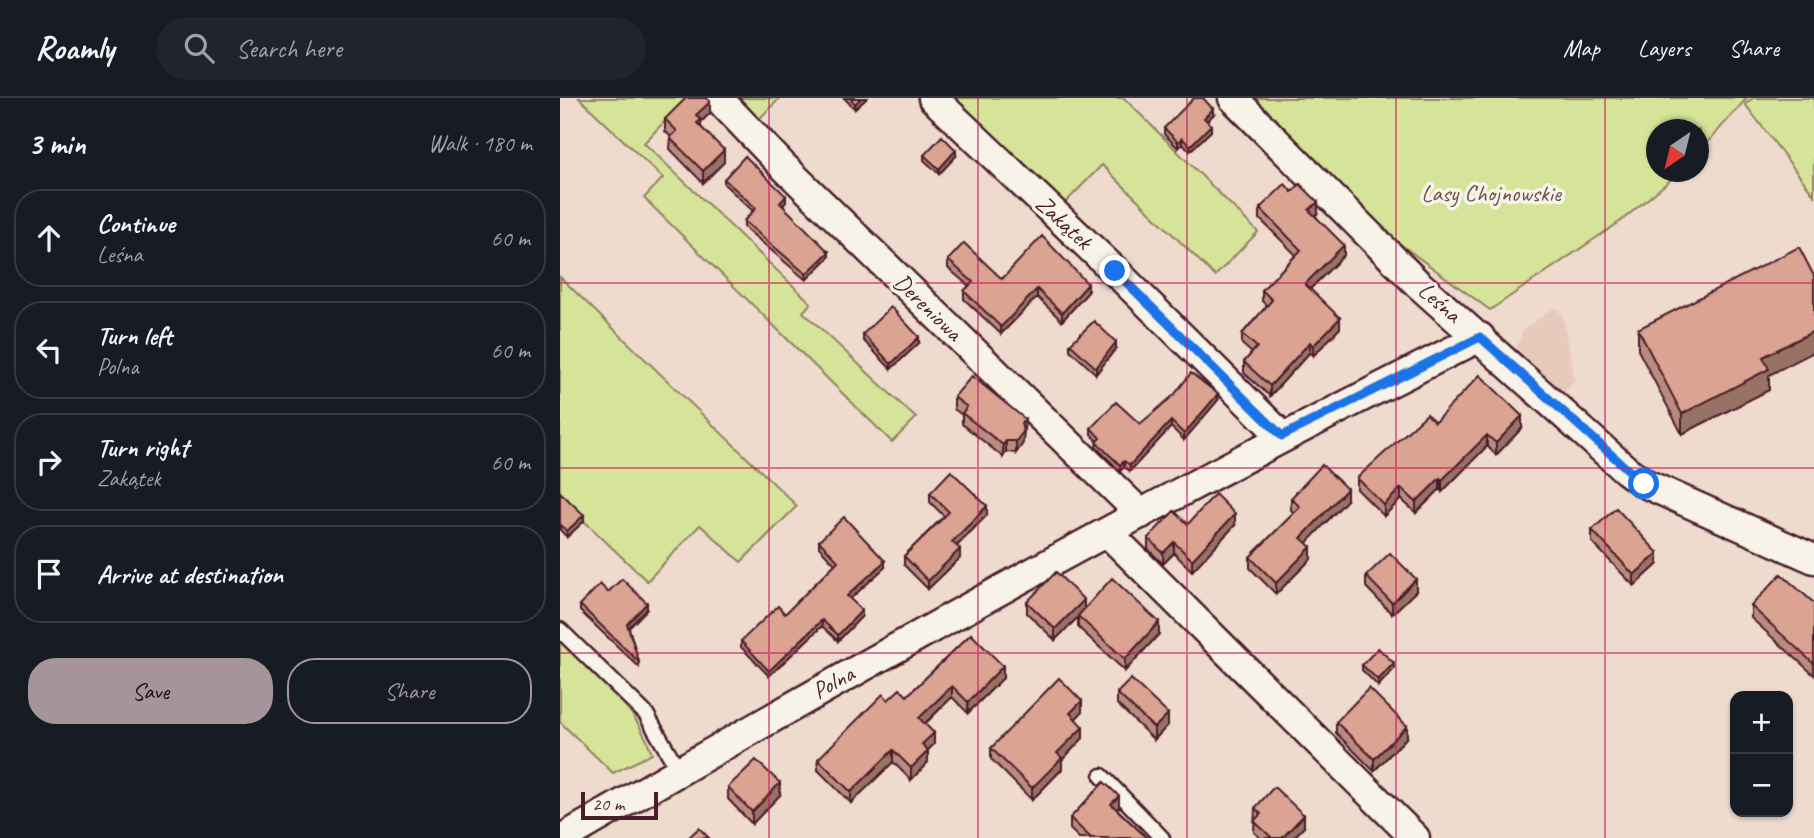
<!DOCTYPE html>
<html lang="en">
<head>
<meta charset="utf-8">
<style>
  :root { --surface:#171b24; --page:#20242c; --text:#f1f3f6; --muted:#9ea1a6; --line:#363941; --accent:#a6949b }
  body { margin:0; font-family:Caveat,sans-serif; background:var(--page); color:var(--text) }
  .controls { position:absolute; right:21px; bottom:21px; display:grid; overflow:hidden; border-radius:14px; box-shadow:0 2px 5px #0004 }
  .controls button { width:63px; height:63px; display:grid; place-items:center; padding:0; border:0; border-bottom:2px solid var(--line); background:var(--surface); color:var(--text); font:35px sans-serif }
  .compass { position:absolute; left:1086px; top:21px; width:63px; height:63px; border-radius:50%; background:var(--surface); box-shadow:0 2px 5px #0004; rotate:215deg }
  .scale { position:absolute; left:21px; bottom:18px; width:77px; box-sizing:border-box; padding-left:7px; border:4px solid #4a1f2b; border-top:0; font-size:19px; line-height:24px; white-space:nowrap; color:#4a1f2b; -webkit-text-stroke:5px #f7f3e8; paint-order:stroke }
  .stop { position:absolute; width:21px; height:21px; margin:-16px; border:5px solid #1a73e8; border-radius:50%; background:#fff }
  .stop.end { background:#1a73e8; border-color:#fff; box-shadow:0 2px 7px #0008 }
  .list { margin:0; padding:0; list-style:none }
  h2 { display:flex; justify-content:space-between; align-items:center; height:91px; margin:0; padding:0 28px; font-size:30px }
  h2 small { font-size:23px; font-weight:400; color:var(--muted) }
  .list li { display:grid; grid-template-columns:46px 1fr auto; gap:21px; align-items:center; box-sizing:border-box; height:98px; margin:0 14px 14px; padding:0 14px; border:2px solid var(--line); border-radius:28px }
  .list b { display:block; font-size:26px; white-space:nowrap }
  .list p { margin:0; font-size:23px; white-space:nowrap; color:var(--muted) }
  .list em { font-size:23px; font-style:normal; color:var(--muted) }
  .actions { display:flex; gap:14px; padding:21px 28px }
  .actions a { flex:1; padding:16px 0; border:2px solid var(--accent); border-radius:28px; text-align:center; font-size:24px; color:var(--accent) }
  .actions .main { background:var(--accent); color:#111 }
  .icon { flex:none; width:38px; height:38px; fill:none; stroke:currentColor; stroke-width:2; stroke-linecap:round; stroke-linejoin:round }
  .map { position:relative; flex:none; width:1254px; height:740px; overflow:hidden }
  header { display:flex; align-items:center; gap:42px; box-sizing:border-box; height:98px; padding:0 35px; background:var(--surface); border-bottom:2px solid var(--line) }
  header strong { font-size:33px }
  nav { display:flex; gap:38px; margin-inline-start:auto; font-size:24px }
  .search { width:490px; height:63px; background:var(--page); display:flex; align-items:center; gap:18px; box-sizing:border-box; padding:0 24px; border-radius:38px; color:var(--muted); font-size:26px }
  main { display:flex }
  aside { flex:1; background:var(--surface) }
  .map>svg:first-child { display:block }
  .built { fill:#e8cabc }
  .green { fill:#d5e498; stroke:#908262; stroke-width:2 }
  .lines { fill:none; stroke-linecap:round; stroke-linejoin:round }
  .lane-casing { stroke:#4a1f2b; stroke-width:19 }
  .street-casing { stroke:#4a1f2b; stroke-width:33 }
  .lane { stroke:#f7f3e8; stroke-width:14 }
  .street { stroke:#f7f3e8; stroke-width:28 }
  .wall { fill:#bb8c7e; stroke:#4a1f2b; stroke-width:2 }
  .shaded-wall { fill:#997266; stroke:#4a1f2b; stroke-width:2 }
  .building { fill:#daa392; stroke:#4a1f2b; stroke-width:2 }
  .route { stroke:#1a73e8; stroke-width:9 }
  .grid { fill:none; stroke:#c2185b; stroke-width:2; stroke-opacity:0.55 }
  .labels { text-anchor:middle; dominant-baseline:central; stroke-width:7; stroke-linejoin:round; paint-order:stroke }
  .park-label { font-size:24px; fill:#6d5046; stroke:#f7f3e8 }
  .street-label { font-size:24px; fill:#4a1f2b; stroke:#f7f3e8 }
</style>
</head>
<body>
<header>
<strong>Roamly</strong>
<div class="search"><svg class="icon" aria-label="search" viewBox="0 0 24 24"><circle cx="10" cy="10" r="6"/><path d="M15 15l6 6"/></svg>Search here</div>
<nav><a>Map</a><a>Layers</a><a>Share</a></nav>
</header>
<main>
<aside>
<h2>3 min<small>Walk · 180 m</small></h2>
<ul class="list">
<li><svg class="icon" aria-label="ahead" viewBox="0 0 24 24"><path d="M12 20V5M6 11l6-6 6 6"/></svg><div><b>Continue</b><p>Leśna</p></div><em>60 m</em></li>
<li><svg class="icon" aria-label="left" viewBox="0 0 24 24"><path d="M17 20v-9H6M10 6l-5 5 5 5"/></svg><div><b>Turn left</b><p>Polna</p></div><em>60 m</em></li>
<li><svg class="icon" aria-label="right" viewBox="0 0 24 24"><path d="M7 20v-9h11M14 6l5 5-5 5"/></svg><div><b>Turn right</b><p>Zakątek</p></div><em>60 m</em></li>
<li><svg class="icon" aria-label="arrive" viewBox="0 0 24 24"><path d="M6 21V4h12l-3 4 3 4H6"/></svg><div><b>Arrive at destination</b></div></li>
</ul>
<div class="actions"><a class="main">Save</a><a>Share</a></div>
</aside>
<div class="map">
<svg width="1254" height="740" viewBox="0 0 1254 740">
  <rect width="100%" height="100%" fill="#eedbce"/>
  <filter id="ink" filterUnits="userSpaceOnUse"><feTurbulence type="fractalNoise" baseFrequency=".0143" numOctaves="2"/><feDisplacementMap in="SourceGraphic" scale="14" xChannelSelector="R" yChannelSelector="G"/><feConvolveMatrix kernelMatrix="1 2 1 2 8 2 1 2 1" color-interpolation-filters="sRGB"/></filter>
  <g filter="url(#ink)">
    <path class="built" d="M995,209L1003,218L1015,283L1003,296L956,252L963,232Z"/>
    <path class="green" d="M19,0H127L84,45L251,205L243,214L356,320L332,344L84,100L103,80Z
      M175,0H220L198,22Z
      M394,0H564L698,134L655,178L542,67L503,107Z
      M692,0H1187L1139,54V32H1097V74H1120L1061,123L930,212L806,121Z
      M1193,0H1254V97L1185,6Z
      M0,179L237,408L181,464L140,427L87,483L0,400Z
      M0,543C35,576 77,608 92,656L53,675L0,624Z"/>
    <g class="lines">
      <defs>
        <path id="lane" d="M0,532L86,616L119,673
          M542,678L602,740"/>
        <path id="street" d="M158,0L221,66L581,416
          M373,0L555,173L722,338
          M673,0L857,185L1066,372L1084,385L1254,461
          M547,434L855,740
          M3,740C304,566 608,395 920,239"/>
      </defs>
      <use href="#lane" class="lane-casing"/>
      <use href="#street" class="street-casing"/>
      <use href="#lane" class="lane"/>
      <use href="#street" class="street"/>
    </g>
    <path class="wall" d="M284,0H307L295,11Z
      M150,15L141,24V29L164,64L143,85L110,51L111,39L105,33V21Z
      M653,17L647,23L651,33L630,53L622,46L618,50L604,36V30Z
      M364,57L396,58L379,76L364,62Z
      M164,81L226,104L223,108L269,159L246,182L184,129V123L193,113L164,86Z
      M732,94L758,115L755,117L784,157L750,191L780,230L753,258L750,254L710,298L684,275V264L692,255L682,246V236L707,208L702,203V192L736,157L700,121V110Z
      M388,162L442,181L528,194L502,223L477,199L441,236L404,201V193L409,188L388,170Z
      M1078,231L1209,277V292L1122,336L1078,252Z
      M303,236L359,245L331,271L303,242Z
      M510,246L556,250L536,276L510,252Z
      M394,299L465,332L463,334V345L456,355L446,354L443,359L402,326V317L394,311Z
      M658,302L624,342L611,329L570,373L564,369L560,373L536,349L537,343L531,336V330L580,326Z
      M875,324L962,330L936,357L927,348L882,394L880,391L856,415L841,401L824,418L797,391V380Z
      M0,394L24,423L7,439L0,432Z
      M370,395L427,417L397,448L400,460L368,491L344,467V458L384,418L370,404Z
      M731,400L787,402L746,445L751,461L716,496L690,470V459L734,415L731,412Z
      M628,426L675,427L632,473L614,455L603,466L588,451V440Z
      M1032,432L1098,466L1074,488L1032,444Z
      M259,443L325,469L290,501L302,518L278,543L262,528L209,578L181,549V543L225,516L275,466L259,449Z
      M806,478L856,493L832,516L806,489Z
      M48,494L87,511L69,530L79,564V569L20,513V507Z
      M467,504L524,511L599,536L565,573L518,529V519L495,542L467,515Z
      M1254,505V577L1191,520V508Z
      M411,536L443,580L408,615L392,599L365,626L374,646L368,652V664L351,682L333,664L291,705L258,672V661L328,602L347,598Z
      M802,567L834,571L818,588L802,572Z
      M557,595L608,627L594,642L557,606Z
      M522,614L515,621L523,640L502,662V671L472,702L431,661V650Z
      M776,624L847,639L814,673L776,635Z
      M168,689L220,697L192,726L168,701Z
      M559,709L557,711L587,740H519L510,731V720Z
      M695,710L744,729L733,740H700L694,734Z"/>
    <path class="shaded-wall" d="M301,0H307L295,11V6Z
      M150,4V15L141,24V33L137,37L136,17Z
      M653,11V17L644,25V20Z
      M651,27V33L630,53V48Z
      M622,40V46L618,50V44Z
      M164,52V64L143,85V73Z
      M396,52V58L379,76V71Z
      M226,98V104L220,111V105Z
      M758,104V115L749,123V112Z
      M784,147V157L745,196V186Z
      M269,154V159L246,182V176Z
      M528,186V194L502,223V215Z
      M477,191V199L441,236V229Z
      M780,220V230L753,258V248Z
      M1254,233V254L1209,277V292L1122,336V316L1203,259Z
      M359,239V245L331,271V266Z
      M556,244V250L536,276V270Z
      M750,244V254L710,298V288Z
      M658,296V302L624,342V336Z
      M962,318V330L936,357V345Z
      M465,321L463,345L456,355V343L461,325Z
      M611,323V329L570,373V367Z
      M927,337V348L882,394V382Z
      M446,343V354L443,359V347Z
      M564,363V369L560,373V367Z
      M880,380V391L856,415V404Z
      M841,390V401L824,418V407Z
      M787,391V402L741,451V440Z
      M427,408V417L392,452V444Z
      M675,416V427L632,473V462Z
      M24,417V423L7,439V433Z
      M614,444V455L603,466V455Z
      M751,449V461L716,496V485Z
      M400,451V460L368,491V483Z
      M1098,455V466L1074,488V477Z
      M325,463V469L287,504V498Z
      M856,481V493L832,516V505Z
      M524,502V513L495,542V531Z
      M87,505V511L67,531V526Z
      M302,512V518L278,543V537Z
      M262,522V528L209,578V573Z
      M599,524V536L565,573V561Z
      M834,565V571L818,588V582Z
      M443,568V580L408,615V604Z
      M392,588V599L359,631V620Z
      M522,603V614L510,627V615Z
      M608,616V627L594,642V630Z
      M847,628V639L814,673V661Z
      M523,629V640L502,662V671L472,702V690L497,655Z
      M374,635V646L362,658V646Z
      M333,652V664L291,705V694Z
      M368,653V664L351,682V670Z
      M220,685V697L192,726V714Z
      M559,698V709L551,717V706Z
      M744,717V729L733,740H722Z"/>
    <path class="building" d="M126,0H147L150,4L136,17L141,22L137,25L164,52L143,73L110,40L117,33L105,21Z
      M290,0H301L295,6Z
      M634,0H643L653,11L644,20L651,27L630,48L622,40L618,44L604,30Z
      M382,38L396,52L379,71L364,57Z
      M185,58L226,98L220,105L269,154L246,176L184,123L196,110L164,81Z
      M725,86L732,94L740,86L758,104L749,112L784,147L745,186L780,220L753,248L750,244L710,288L684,264L697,249L682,236L712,202L702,192L741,152L700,110Z
      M482,138L528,186L502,215L477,191L441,229L404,193L413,184L388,162L404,145L442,181Z
      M1239,149L1254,178V233L1203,259L1209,271L1122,316L1078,231Z
      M331,209L359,239L331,266L303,236Z
      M534,223L556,244L536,270L510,246Z
      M631,275L658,296L624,336L611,323L570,367L564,363L560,367L536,344L540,340L531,330L556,304L580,326L614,297Z
      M920,277L962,318L936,345L927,337L882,382L880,380L856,404L841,390L824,407L797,380L867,316L875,324Z
      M412,278L465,321L461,325L463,334L456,343H446L443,347L402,315L407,309L394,299Z
      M762,367L787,391L741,440L751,449L716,485L690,459L740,409L731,400Z
      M391,373L427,408L392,444L400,451L368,483L344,458L389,414L370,395Z
      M0,394L24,417L7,433L0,426Z
      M655,396L675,416L632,462L614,444L603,455L588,440L614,413L628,426Z
      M1056,410L1098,455L1074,477L1032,432Z
      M284,419L325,463L287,498L302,512L278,537L262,522L209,573L181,543L218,508L225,516L278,463L259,443Z
      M830,455L856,481L832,505L806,478Z
      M496,474L524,502L495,531L467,504Z
      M1221,476L1254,505V566L1191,508Z
      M552,480L599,524L565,561L518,518Z
      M62,481L87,505L67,526L79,564L20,507L40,486L48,494Z
      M411,536L443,568L408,604L392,588L359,620L374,635L362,646L368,653L351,670L333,652L291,694L258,661L323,596L328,602L340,591L347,598Z
      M818,550L834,565L818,582L802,567Z
      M499,580L522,603L510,615L523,629L497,655L502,660L472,690L431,650Z
      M571,581L608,616L594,630L557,595Z
      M809,590L847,628L814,661L776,624Z
      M196,662L220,685L192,714L168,689Z
      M544,684L559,698L551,706L587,740H531L510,720Z
      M714,689L744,717L722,740H712L694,723L701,716L695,710Z
      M139,730L149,740H128Z"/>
  </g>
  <g class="lines" filter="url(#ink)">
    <path class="route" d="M555,173L722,338L920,239L1084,386"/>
  </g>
  <path class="grid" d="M209,0V740M418,0V740M627,0V740M836,0V740M1045,0V740M0,185H1254M0,370H1254M0,555H1254"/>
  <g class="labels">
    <g class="park-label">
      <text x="931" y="95">Lasy Chojnowskie</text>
    </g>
    <g class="street-label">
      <text transform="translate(504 124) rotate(43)">Zakątek</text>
      <text transform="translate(880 204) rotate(41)">Leśna</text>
      <text transform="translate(368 209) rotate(44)">Dereniowa</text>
      <text transform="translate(273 584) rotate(-29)">Polna</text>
    </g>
  </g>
</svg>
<div class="controls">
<button>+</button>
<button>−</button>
</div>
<svg class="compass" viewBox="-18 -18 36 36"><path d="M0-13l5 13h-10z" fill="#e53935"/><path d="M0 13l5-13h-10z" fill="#9ea1a6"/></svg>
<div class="scale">20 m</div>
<div class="stop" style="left:1084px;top:386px"></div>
<div class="stop end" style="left:555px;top:173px"></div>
</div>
</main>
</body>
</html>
